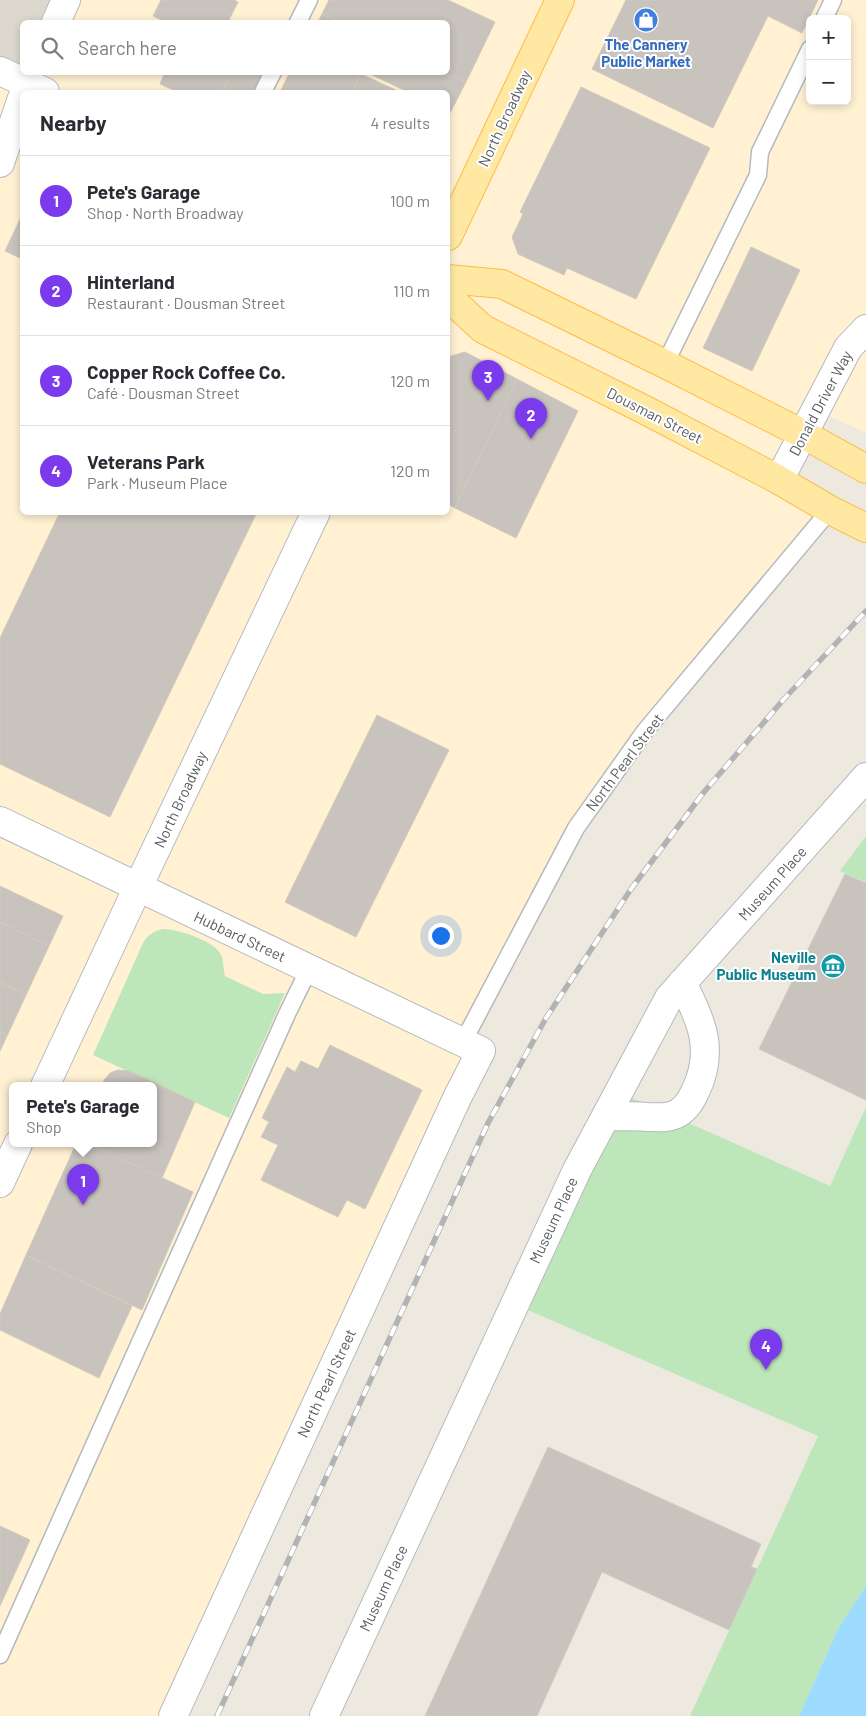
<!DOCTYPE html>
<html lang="en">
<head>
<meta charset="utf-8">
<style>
  :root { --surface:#fff; --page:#f7f7f7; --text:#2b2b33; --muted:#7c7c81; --line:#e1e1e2; --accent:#7c3aed }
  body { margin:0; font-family:Barlow,sans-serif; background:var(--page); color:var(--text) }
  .controls { position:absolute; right:15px; top:15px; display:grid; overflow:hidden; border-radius:8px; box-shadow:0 2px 8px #0003 }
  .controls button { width:45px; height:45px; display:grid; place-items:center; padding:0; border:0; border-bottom:1px solid var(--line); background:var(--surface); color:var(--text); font:25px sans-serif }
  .you { position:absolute; left:440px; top:935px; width:18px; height:18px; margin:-12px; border:4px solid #fff; border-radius:50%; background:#1a73e8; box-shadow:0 0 0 8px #1a73e833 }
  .badge { display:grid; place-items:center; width:32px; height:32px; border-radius:50%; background:var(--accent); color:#fff; font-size:16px; font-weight:700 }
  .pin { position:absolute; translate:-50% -41px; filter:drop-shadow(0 1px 2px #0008) }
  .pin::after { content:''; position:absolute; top:26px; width:18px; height:15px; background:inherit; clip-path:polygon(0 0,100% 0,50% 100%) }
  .popup { position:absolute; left:9px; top:1082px; width:148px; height:65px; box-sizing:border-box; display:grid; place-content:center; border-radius:8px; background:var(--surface); filter:drop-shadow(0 1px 4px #0005); font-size:16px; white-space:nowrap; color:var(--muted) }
  .popup b { font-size:19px; color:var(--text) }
  .popup::after { content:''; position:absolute; left:50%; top:100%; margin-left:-10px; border:10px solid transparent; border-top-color:var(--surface) }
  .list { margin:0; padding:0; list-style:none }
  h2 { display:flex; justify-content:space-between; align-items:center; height:65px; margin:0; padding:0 20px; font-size:21px }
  h2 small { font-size:16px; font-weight:400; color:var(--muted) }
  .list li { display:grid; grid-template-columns:32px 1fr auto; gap:15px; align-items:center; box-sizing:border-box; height:90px; padding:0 20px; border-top:1px solid var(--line) }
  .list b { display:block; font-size:19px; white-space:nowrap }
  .list p { margin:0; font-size:16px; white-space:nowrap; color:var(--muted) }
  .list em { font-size:16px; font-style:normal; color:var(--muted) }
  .icon { flex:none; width:28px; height:28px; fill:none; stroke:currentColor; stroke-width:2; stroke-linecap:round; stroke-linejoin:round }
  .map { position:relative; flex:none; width:866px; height:1716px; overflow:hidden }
  .search { position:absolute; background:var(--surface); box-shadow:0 2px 8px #0003; left:20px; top:20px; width:430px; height:55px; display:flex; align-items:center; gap:12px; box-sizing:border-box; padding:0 18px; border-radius:8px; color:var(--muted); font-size:19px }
  .panel { position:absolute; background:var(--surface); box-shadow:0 2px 8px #0003; left:20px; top:90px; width:430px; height:425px; border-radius:8px }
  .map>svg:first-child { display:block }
  .commercial { fill:#fff1d2; fill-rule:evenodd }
  .education { fill:#dcd8ce }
  .green { fill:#bde7ba }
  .water { fill:#9ddbff }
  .building { fill:#c8c3bd; stroke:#d2cabe }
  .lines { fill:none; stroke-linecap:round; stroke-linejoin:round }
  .lane-casing { stroke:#b5b9be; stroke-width:19 }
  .street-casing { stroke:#b5b9be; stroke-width:30 }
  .secondary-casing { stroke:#b6bac0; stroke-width:30 }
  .primary-casing { stroke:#fbbd4b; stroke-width:30 }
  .lane { stroke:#fff; stroke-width:16 }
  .street { stroke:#fff; stroke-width:28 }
  .secondary { stroke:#fff; stroke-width:28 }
  .primary { stroke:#ffe9a2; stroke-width:28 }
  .rail-casing { stroke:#b2b3b3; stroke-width:5.5 }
  .rail { stroke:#fff; stroke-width:4; stroke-dasharray:11; stroke-linecap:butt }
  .labels { text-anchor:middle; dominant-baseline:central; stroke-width:4; stroke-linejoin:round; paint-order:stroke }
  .shop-label { font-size:15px; font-weight:bold; fill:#366cbe; stroke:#fff }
  .street-label { font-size:15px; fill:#585d62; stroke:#fff }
  .culture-label { font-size:15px; font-weight:bold; fill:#0d838f; stroke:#fff; text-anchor:end }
</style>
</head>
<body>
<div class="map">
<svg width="866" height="1716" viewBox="0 0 866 1716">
  <rect width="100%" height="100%" fill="#ede9df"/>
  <path class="commercial" d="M66,0H866V433L816,410L779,480L830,510L645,731L567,844L463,1042L481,1051L173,1716H0V71L32,72H448V22H56ZM810,19H847V101H810ZM22,92H448V512H22ZM13,1086H153V1144H13Z"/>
  <path class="education" d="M0,0H66L56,22H22V72L0,71Z"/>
  <path class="green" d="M866,836V882L840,871Z
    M162,929C175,928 214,941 220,953C224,959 223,969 225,976L263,994L285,993L229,1118L93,1055L143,943C148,935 152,932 162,929Z
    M619,1092L830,1186L866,1107V1586L839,1627L799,1716H690L818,1436L514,1304Z"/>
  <path class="water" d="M866,1586V1716H799L839,1627Z"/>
  <path class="building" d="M161,0H234L238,2L228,22H166L153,16Z
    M329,0H448L495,22L466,82L445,72H448V22H340L322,14Z
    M626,0H818L802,33L768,16L713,128L592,69Z
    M322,14L340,22H318Z
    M165,72H232L223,92H178L160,84Z
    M232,72H268L259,92H223Z
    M290,72H358L361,74L352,92H280Z
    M366,72H445L466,82L450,113L448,112V92H408Z
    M361,74L400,92H352Z
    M581,87L710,148L636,299L567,268L564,275L518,254L512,237L523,214L520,212Z
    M22,215V259L5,251Z
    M751,247L800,270L752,371L703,348Z
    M465,352L517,379L455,508L448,504V363L451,356Z
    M517,379L578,411L516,538L455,508Z
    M60,512H257L110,817L0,764V638Z
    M377,715L449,750L356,937L285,902Z
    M845,874L866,883V1100L759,1049Z
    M0,886L63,916L49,946L0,922Z
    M0,922L49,946L26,995L0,982Z
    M0,982L26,995L7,1036L0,1032Z
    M0,1032L7,1036L0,1051Z
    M330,1045L422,1090L365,1209L347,1200L338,1217L261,1180L278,1145L261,1137L269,1122L262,1118L287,1067L295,1072L301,1061L318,1069Z
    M118,1070L129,1071L195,1102L162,1178L89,1144H153V1086H101L105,1079L110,1073Z
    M76,1144H89L193,1192L142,1310L26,1255Z
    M26,1255L132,1306L99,1378L0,1330V1314Z
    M548,1447L761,1544L751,1567L757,1569L729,1630L602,1572L537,1716H425Z
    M0,1526L30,1540L0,1606Z"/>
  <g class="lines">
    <defs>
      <path id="lane" d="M824,19L833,0
        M298,22L309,0
        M263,92L273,72
        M665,364L758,175L760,152L810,49
        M463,1042L576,828L645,731L830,510
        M0,1655L287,1014L309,969"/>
      <path id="street" d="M56,22L66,0
        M0,163L22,98
        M779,480L848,348L866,329
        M0,821L481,1051L457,1098L173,1716
        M606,1116C620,1116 634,1116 648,1117C655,1117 664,1118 671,1116C683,1113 690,1103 695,1092C715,1051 702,1021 682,983
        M324,1716L577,1170L669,998L866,777"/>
      <path id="secondary" d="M0,71L45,92
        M45,1086L138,887L316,512
        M0,1183L18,1144"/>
      <path id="primary" d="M448,236L560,0
        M448,279L502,284L665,364L803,434L866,469
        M448,297L483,329L645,410L779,480L830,510L866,528"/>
    </defs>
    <use href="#lane" class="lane-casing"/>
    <use href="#street" class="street-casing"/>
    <use href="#secondary" class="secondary-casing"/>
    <use href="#primary" class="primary-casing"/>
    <use href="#lane" class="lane"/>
    <use href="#street" class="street"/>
    <use href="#secondary" class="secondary"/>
    <use href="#primary" class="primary"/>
    <defs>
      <path id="rail" d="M217,1716L488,1123L546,1018L631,889L704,792L784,699L866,611"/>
    </defs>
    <use href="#rail" class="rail-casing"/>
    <use href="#rail" class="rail"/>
  </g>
  <defs>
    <symbol id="shop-disc" viewBox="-11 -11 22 22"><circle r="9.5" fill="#3f7fe0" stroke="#fff"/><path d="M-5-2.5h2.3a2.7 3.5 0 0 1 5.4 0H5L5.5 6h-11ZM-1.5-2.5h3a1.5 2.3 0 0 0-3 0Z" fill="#fff"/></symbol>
    <symbol id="museum-disc" viewBox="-11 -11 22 22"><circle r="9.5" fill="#0f9aa8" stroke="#fff"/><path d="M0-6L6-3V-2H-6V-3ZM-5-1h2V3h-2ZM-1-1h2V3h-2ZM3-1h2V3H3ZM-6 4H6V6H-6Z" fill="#fff"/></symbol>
  </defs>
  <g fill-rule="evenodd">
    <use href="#shop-disc" x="632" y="6" width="28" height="28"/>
    <use href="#museum-disc" x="819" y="952" width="28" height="28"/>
  </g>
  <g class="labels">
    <g class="shop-label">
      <text x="646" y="44">The Cannery<tspan x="646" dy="17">Public Market</tspan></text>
    </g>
    <g class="street-label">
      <text transform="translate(504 118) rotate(-65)">North Broadway</text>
      <text transform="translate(820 403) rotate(-62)">Donald Driver Way</text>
      <text transform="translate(655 415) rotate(27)">Dousman Street</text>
      <text transform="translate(624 762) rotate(-53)">North Pearl Street</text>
      <text transform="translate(180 799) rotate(-65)">North Broadway</text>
      <text transform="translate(772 883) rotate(-48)">Museum Place</text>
      <text transform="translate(240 936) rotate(25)">Hubbard Street</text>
      <text transform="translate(553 1220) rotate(-65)">Museum Place</text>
      <text transform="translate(326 1383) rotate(-65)">North Pearl Street</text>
      <text transform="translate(383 1588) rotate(-65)">Museum Place</text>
    </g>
    <g class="culture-label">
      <text x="816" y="957">Neville<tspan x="816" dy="17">Public Museum</tspan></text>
    </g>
  </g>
</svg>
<div class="controls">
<button>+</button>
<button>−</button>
</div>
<div class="you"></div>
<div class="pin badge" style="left:83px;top:1205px">1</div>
<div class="popup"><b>Pete's Garage</b>Shop</div>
<div class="pin badge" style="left:531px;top:439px">2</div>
<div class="pin badge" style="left:488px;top:401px">3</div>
<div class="pin badge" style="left:766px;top:1370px">4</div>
<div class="search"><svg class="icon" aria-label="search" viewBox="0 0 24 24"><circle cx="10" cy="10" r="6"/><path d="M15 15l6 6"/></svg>Search here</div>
<section class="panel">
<h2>Nearby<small>4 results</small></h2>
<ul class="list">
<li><span class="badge">1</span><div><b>Pete's Garage</b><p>Shop · North Broadway</p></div><em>100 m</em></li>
<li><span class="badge">2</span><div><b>Hinterland</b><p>Restaurant · Dousman Street</p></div><em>110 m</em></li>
<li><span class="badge">3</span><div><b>Copper Rock Coffee Co.</b><p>Café · Dousman Street</p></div><em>120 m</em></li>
<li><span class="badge">4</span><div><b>Veterans Park</b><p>Park · Museum Place</p></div><em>120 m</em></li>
</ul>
</section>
</div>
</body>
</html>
